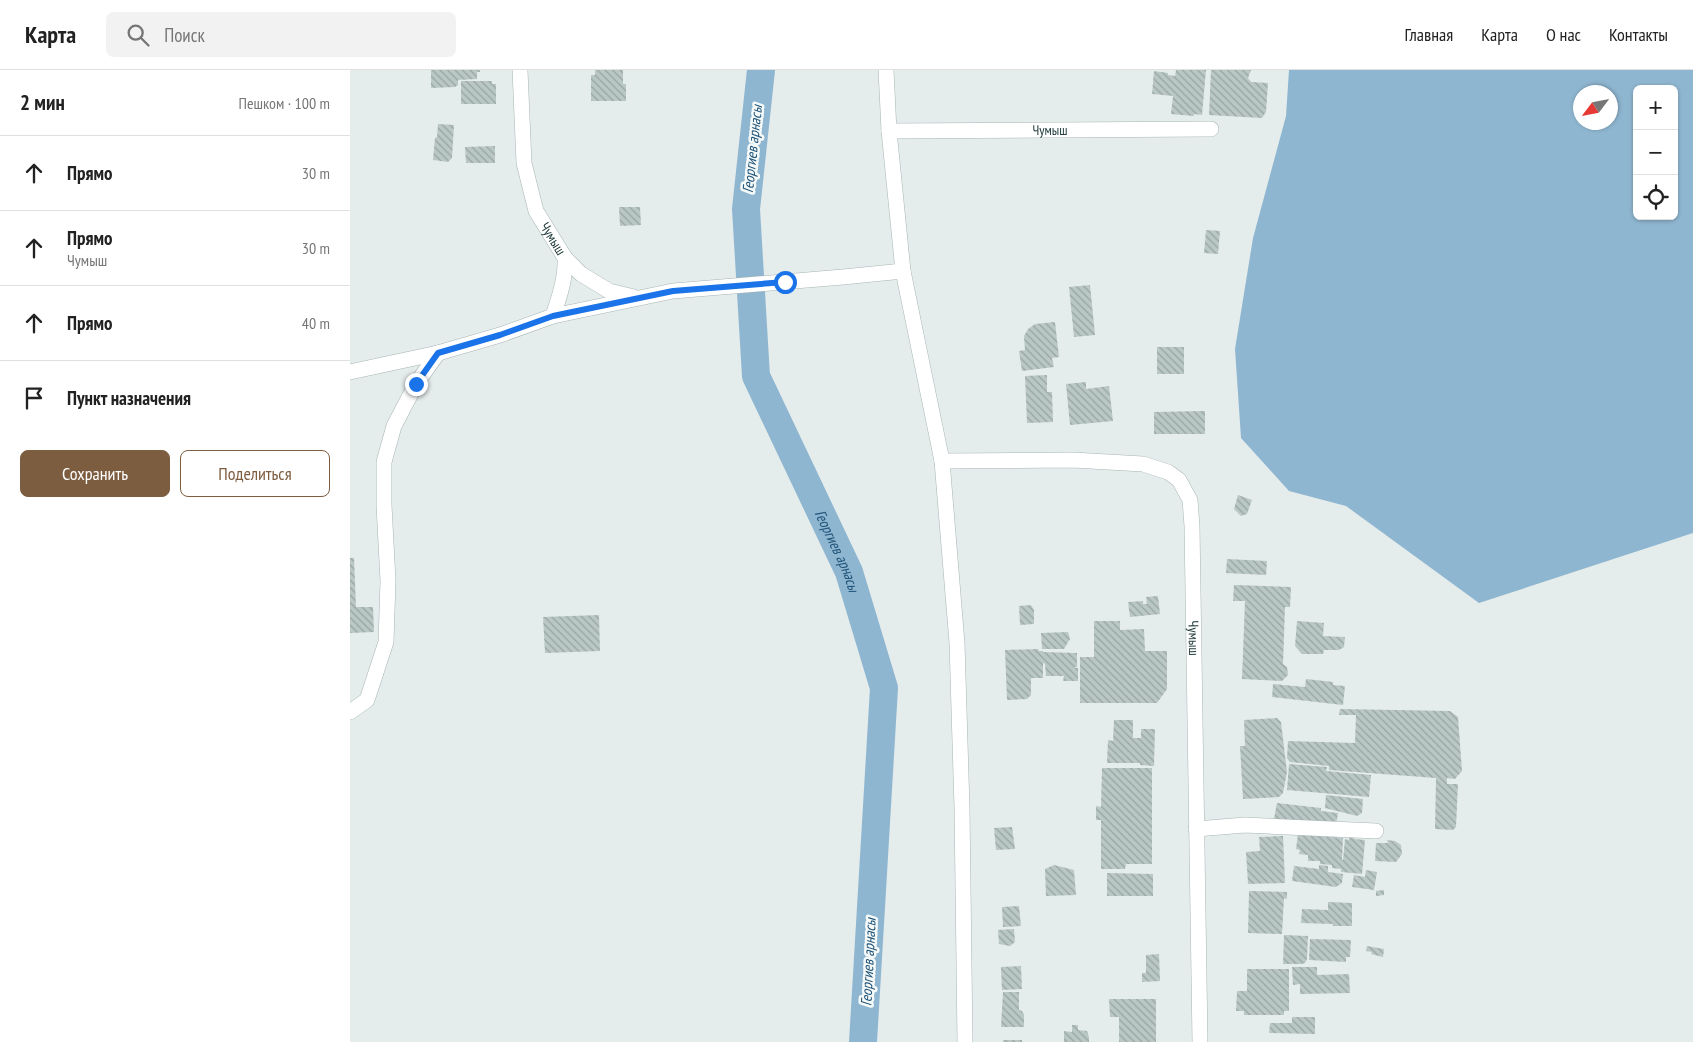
<!DOCTYPE html>
<html lang="ru">
<head>
<meta charset="utf-8">
<style>
  :root { --surface:#fff; --page:#f2f2f2; --text:#222; --muted:#767676; --line:#e0e0e0; --accent:#7d5d40 }
  body { margin:0; font-family:"PT Sans Narrow",sans-serif; background:var(--page); color:var(--text) }
  .controls { position:absolute; right:15px; top:15px; display:grid; overflow:hidden; border-radius:8px; box-shadow:0 1px 4px #0004 }
  .controls button { width:45px; height:45px; display:grid; place-items:center; padding:0; border:0; border-bottom:1px solid var(--line); background:var(--surface); color:var(--text); font:25px sans-serif }
  .compass { position:absolute; left:1223px; top:15px; width:45px; height:45px; border-radius:50%; background:var(--surface); box-shadow:0 1px 4px #0004; rotate:238deg }
  .stop { position:absolute; width:15px; height:15px; margin:-11px; border:4px solid #1a73e8; border-radius:50%; background:#fff }
  .stop.end { background:#1a73e8; border-color:#fff; box-shadow:0 1px 5px #0008 }
  .list { margin:0; padding:0; list-style:none }
  h2 { display:flex; justify-content:space-between; align-items:center; height:65px; margin:0; padding:0 20px; font-size:21px }
  h2 small { font-size:16px; font-weight:400; color:var(--muted) }
  .list li { display:grid; grid-template-columns:32px 1fr auto; gap:15px; align-items:center; box-sizing:border-box; height:75px; padding:0 20px; border-top:1px solid var(--line) }
  .list b { display:block; font-size:19px; white-space:nowrap }
  .list p { margin:0; font-size:16px; white-space:nowrap; color:var(--muted) }
  .list em { font-size:16px; font-style:normal; color:var(--muted) }
  .actions { display:flex; gap:10px; padding:15px 20px }
  .actions a { flex:1; padding:11px 0; border:1px solid var(--accent); border-radius:8px; text-align:center; font-size:18px; color:var(--accent) }
  .actions .main { background:var(--accent); color:#fff }
  .icon { flex:none; width:28px; height:28px; fill:none; stroke:currentColor; stroke-width:2; stroke-linecap:round; stroke-linejoin:round }
  .map { position:relative; flex:none; width:1343px; height:972px; overflow:hidden }
  header { display:flex; align-items:center; gap:30px; box-sizing:border-box; height:70px; padding:0 25px; background:var(--surface); border-bottom:1px solid var(--line) }
  header strong { font-size:24px }
  nav { display:flex; gap:28px; margin-inline-start:auto; font-size:18px }
  .search { width:350px; height:45px; background:var(--page); display:flex; align-items:center; gap:12px; box-sizing:border-box; padding:0 18px; border-radius:8px; color:var(--muted); font-size:19px }
  main { display:flex }
  aside { flex:1; background:var(--surface) }
  .map>svg:first-child { display:block }
  .water { fill:#8fb6d0; fill-rule:evenodd }
  .lines { fill:none; stroke-linecap:round; stroke-linejoin:round }
  .canal { stroke:#8fb6d0; stroke-width:28 }
  .building { fill:url(#building-back-hatch) }
  .minor-casing { stroke:#a7b5b4; stroke-width:16 }
  .minor { stroke:#fff; stroke-width:15 }
  .route { stroke:#1a73e8; stroke-width:6 }
  .labels { text-anchor:middle; dominant-baseline:central; stroke-width:5; stroke-linejoin:round; paint-order:stroke }
  .street-label { font-size:14px; fill:#243f3e; stroke:#f5faf9 }
  .water-label { font-size:15px; font-style:italic; fill:#205479; stroke:#f5faf9 }
</style>
</head>
<body>
<header>
<strong>Карта</strong>
<div class="search"><svg class="icon" aria-label="search" viewBox="0 0 24 24"><circle cx="10" cy="10" r="6"/><path d="M15 15l6 6"/></svg>Поиск</div>
<nav><a>Главная</a><a>Карта</a><a>О нас</a><a>Контакты</a></nav>
</header>
<main>
<aside>
<h2>2 мин<small>Пешком · 100 m</small></h2>
<ul class="list">
<li><svg class="icon" aria-label="ahead" viewBox="0 0 24 24"><path d="M12 20V5M6 11l6-6 6 6"/></svg><div><b>Прямо</b></div><em>30 m</em></li>
<li><svg class="icon" aria-label="ahead" viewBox="0 0 24 24"><path d="M12 20V5M6 11l6-6 6 6"/></svg><div><b>Прямо</b><p>Чумыш</p></div><em>30 m</em></li>
<li><svg class="icon" aria-label="ahead" viewBox="0 0 24 24"><path d="M12 20V5M6 11l6-6 6 6"/></svg><div><b>Прямо</b></div><em>40 m</em></li>
<li><svg class="icon" aria-label="arrive" viewBox="0 0 24 24"><path d="M6 21V4h12l-3 4 3 4H6"/></svg><div><b>Пункт назначения</b></div></li>
</ul>
<div class="actions"><a class="main">Сохранить</a><a>Поделиться</a></div>
</aside>
<div class="map">
<svg width="1343" height="972" viewBox="0 0 1343 972">
  <defs>
    <pattern id="building-back-hatch" width="6" height="6" patternUnits="userSpaceOnUse" patternTransform="scale(1.25)"><rect width="6" height="6" fill="#bac8c5"/><path d="M-1 5l2 2M0 0l6 6M5-1l2 2" fill="none" stroke="#97a4a1"/></pattern>
  </defs>
  <rect width="100%" height="100%" fill="#e5edec"/>
  <path class="water" d="M939,0H1343V463L1129,533L996,436L939,421L891,368L885,279L903,168L936,46ZM1287,19H1324V146H1287ZM1230,22H1260V52H1230Z"/>
  <g class="lines">
    <path class="canal" id="s1" d="M411,0L396,139L406,306L499,502L534,618L513,972"/>
  </g>
  <path class="building" d="M81,0H130V2H127V9L108,10V15L105,17L81,18Z
    M245,0H273V14H276V31H241V5H245Z
    M826,0H856L852,45L844,44V46L821,44L823,26L802,24L804,1L818,3V5L825,6Z
    M861,0H901L898,8L901,12L918,13L916,42L912,48L859,45Z
    M111,11H142V14H146V34H111Z
    M88,54L104,55L102,88L98,92L83,90L85,68L87,67Z
    M145,76V93H116L115,77Z
    M269,137H290L291,155L270,156Z
    M856,160L870,161L868,184L854,183Z
    M740,215L745,265L724,267L719,217Z
    M705,252L709,287L702,288L704,297L672,301L669,281L675,280L674,266L678,259L685,254Z
    M807,277H834V304H807Z
    M697,305V322H702L703,352L677,353L675,306Z
    M736,312V319L759,316L763,351L720,355L716,314Z
    M855,341V364H804V342Z
    M888,425L902,430L897,444L891,446L884,439Z
    M0,488H4L6,537H23L24,562L0,563Z
    M877,489L917,491L916,505L876,503Z
    M884,515L941,517L940,537H935L933,594L937,597L938,605L932,611L892,609L895,531H883Z
    M808,526L810,544L780,547L778,532L793,531V534H797L796,527Z
    M681,535L684,540V554L670,555L669,536Z
    M249,545L250,581L195,583L193,547Z
    M744,551H770V560L794,559L795,581H817V619L807,633H730V587H744Z
    M947,551L974,553L973,566L995,567L994,577L989,580H974L973,584H952L945,576Z
    M718,562L720,569L714,579H692L691,563Z
    M688,579L689,581H693V582L727,583V597L723,598H728V611H713L714,606H696L695,594L693,593V608H681V625L677,629L657,630L655,580Z
    M956,609L983,612V615L995,616L993,635L922,627L923,614L955,617Z
    M990,639L1100,641L1108,647L1112,701L1105,709L1097,708V714H1108L1106,757L1103,760L1085,759L1086,708L979,700V696L940,692L937,688L938,671L1005,673L1006,645H989Z
    M927,648L931,652L937,702L933,723L929,727L893,729L890,676H895L894,650Z
    M764,650H783V668H791V659H805L804,696L790,695V693H757L758,670L763,671Z
    M939,694L977,697L976,701L1021,705L1019,727L937,720Z
    M752,698H802V794H776L775,799H751V750H746V736L751,737Z
    M976,725L1013,729L1012,743L1007,746L975,738Z
    M927,733L971,738V741L988,743L986,756L924,749Z
    M662,757L665,779L646,780L644,758Z
    M948,764L993,768L992,790H993L995,769L999,770V765H1004V769L1015,770L1012,804L991,802V799L982,798V795L970,794V791H958V785L949,784L950,780L946,779Z
    M933,766L935,813L898,814L896,782L910,781L909,767Z
    M1037,770L1045,771L1051,775L1052,784L1046,792L1025,791L1026,773H1038Z
    M704,795L724,800L726,825L696,826L695,799Z
    M969,795L978,796V802L993,804L992,813L986,817L942,811L944,796L969,799Z
    M1016,800L1027,802L1024,820L1002,817L1004,805L1015,807Z
    M757,803L803,804V826H757Z
    M1034,820V825L1026,826V821Z
    M899,821L937,822V829L934,828L932,864L898,863Z
    M978,832L1002,833V856H983V854L951,853L952,839L978,840Z
    M669,836L671,856L653,857L652,837Z
    M664,859L665,872L660,876L649,874L648,860Z
    M934,865L958,866L957,889L955,893L952,894H933Z
    M960,869L1001,870L1000,887H996V892L959,890Z
    M1017,876L1034,879L1033,887L1021,884L1022,882L1016,881Z
    M809,884L810,911L792,912V903H796V885Z
    M671,896L672,919L652,920L651,897Z
    M942,897H967V905L999,904L1000,923L950,924V914L943,915Z
    M897,899H939V941H934V945H894V941H886L887,921H897Z
    M653,922H669V940L672,941L674,945V957H651Z
    M759,929H806V972H769V947H760Z
    M942,947H965V964L919,963L920,953H942Z
    M722,955H728V960L737,961L739,967V972H714V961L722,962Z
    M653,970H672V972H653Z"/>
  <g class="lines">
    <defs>
      <g id="minor">
        <path id="s2" d="M170,0L174,93L186,141L215,188C216,208 209,228 203,246"/>
        <path d="M536,0L539,61L553,201L592,391L607,573L612,738L615,972"/>
        <path id="s3" d="M539,61L861,59"/>
        <path d="M215,188L231,204L259,221L284,227"/>
        <path d="M0,302L88,283L150,265L203,246L323,221L493,207L553,201"/>
        <path id="s4" d="M592,391L723,390L793,394L818,402L829,410L840,430L842,456L850,972"/>
        <path d="M0,642L17,630L36,572L38,511L34,435V392L44,356L66,314L88,283"/>
        <path d="M846,759L895,755L1026,761"/>
      </g>
    </defs>
    <use href="#minor" class="minor-casing"/>
    <use href="#minor" class="minor"/>
  </g>
  <g class="lines">
    <path class="route" d="M66,314L88,283L150,265L203,246L323,221L435,212"/>
  </g>
  <g class="labels">
    <g class="street-label">
      <text stroke="none"><textPath href="#s3" startOffset="161">Чумыш</textPath></text>
      <text stroke="none"><textPath href="#s2" startOffset="175">Чумыш</textPath></text>
      <text stroke="none"><textPath href="#s4" startOffset="402">Чумыш</textPath></text>
    </g>
    <g class="water-label">
      <text transform="translate(402 79) rotate(-84)">Георгиев арнасы</text>
      <text stroke="none"><textPath href="#s1" startOffset="500">Георгиев арнасы</textPath></text>
      <text transform="translate(518 892) rotate(-87)">Георгиев арнасы</text>
    </g>
  </g>
</svg>
<div class="controls">
<button>+</button>
<button>−</button>
<button><svg class="icon" aria-label="locate" viewBox="0 0 24 24"><circle cx="12" cy="12" r="6"/><path d="M12 2v4M12 18v4M2 12h4M18 12h4"/></svg></button>
</div>
<svg class="compass" viewBox="-18 -18 36 36"><path d="M0-13l5 13h-10z" fill="#e53935"/><path d="M0 13l5-13h-10z" fill="#767676"/></svg>
<div class="stop" style="left:435px;top:212px"></div>
<div class="stop end" style="left:66px;top:314px"></div>
</div>
</main>
</body>
</html>
